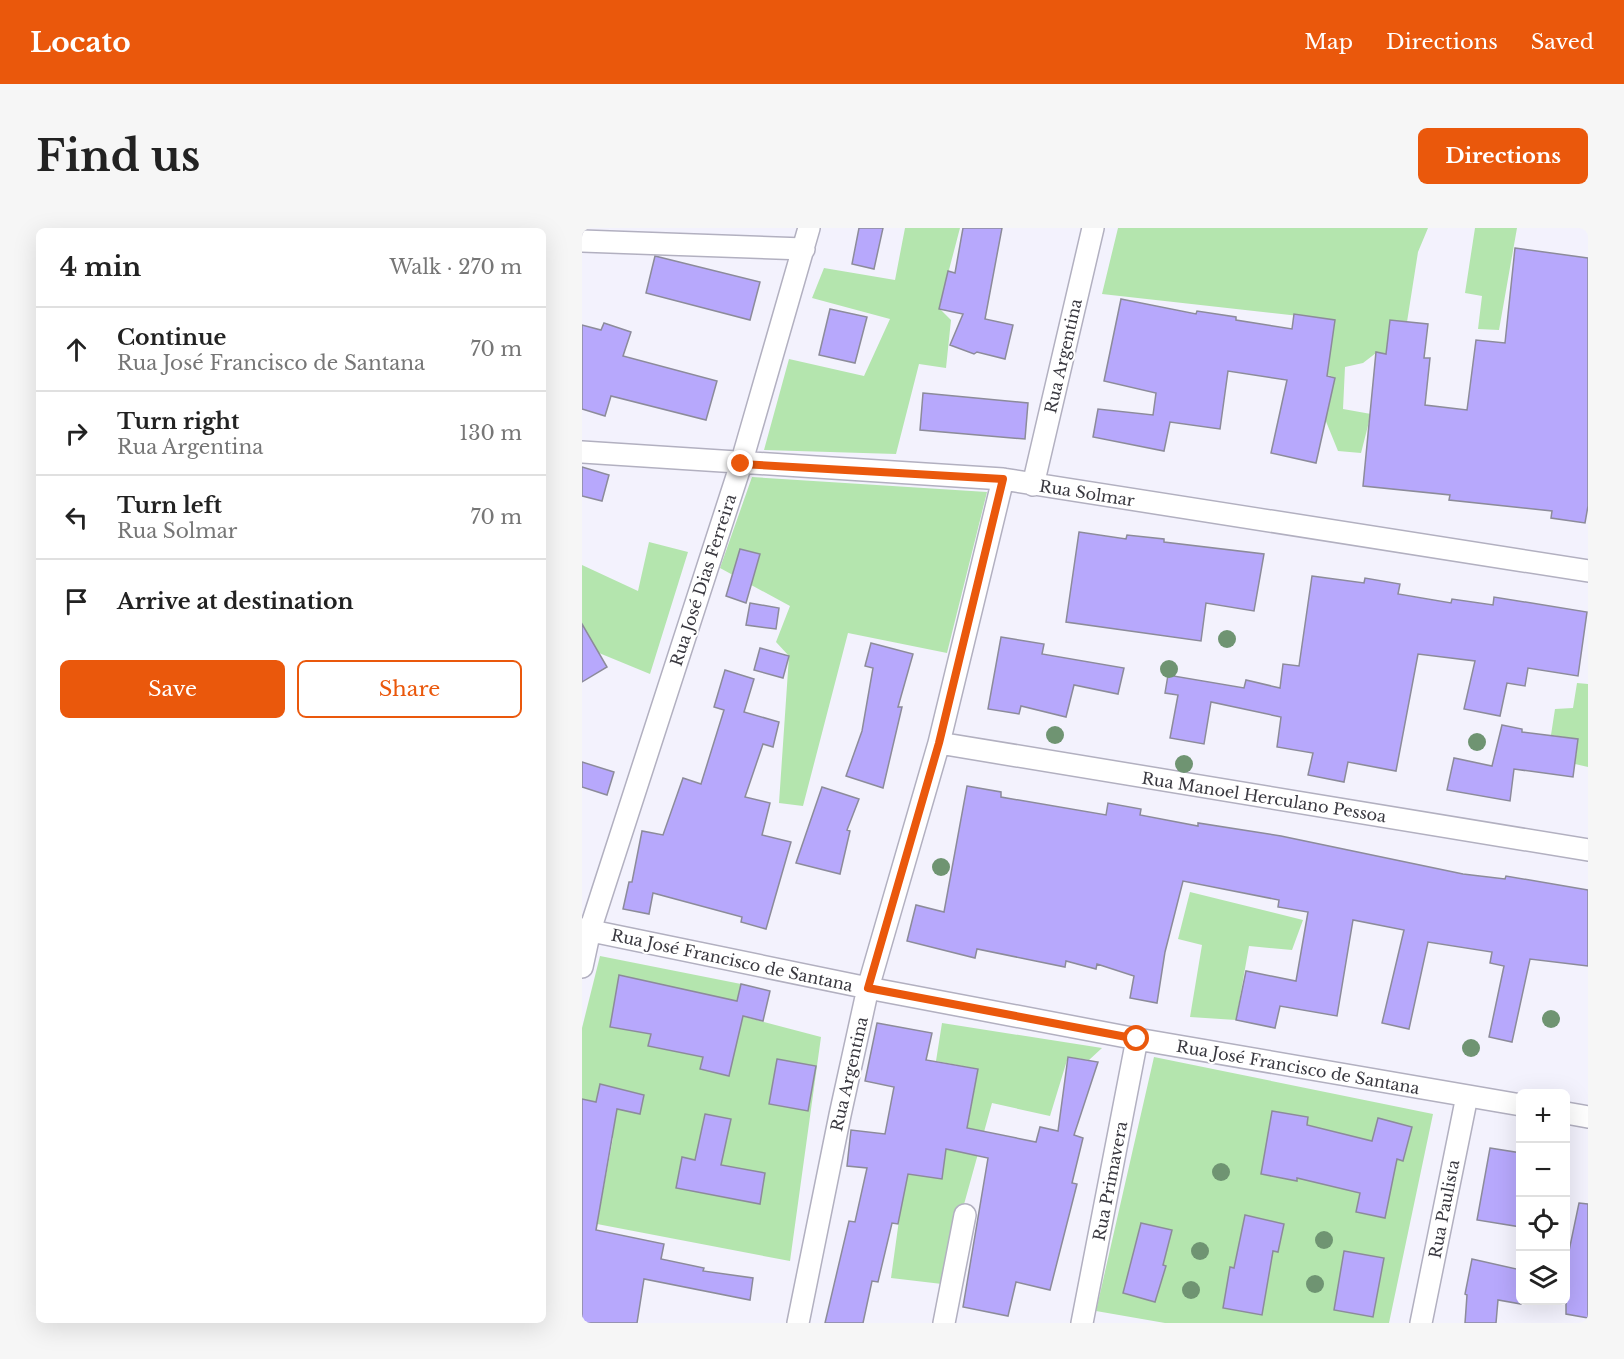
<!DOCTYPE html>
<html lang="en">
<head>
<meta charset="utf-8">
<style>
  :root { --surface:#fff; --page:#f6f6f6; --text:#222; --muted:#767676; --line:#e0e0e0; --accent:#ea580c }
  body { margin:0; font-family:"Libre Baskerville",serif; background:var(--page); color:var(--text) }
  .controls { position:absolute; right:18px; bottom:18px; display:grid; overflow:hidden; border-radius:9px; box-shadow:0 6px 24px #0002 }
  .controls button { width:54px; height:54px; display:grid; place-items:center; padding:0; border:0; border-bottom:2px solid var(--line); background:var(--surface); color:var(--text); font:30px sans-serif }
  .stop { position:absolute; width:18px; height:18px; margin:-14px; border:4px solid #ea580c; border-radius:50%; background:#fff }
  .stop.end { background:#ea580c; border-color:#fff; box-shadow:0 2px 6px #0008 }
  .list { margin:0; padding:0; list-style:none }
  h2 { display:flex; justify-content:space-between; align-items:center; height:78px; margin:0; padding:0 24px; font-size:26px }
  h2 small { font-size:20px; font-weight:400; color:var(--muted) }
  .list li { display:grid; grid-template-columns:39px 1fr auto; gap:18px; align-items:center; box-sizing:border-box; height:84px; padding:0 24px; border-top:2px solid var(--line) }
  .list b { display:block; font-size:22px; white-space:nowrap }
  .list p { margin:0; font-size:20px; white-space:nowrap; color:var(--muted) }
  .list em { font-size:20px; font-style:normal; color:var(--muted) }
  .actions { display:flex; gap:12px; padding:18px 24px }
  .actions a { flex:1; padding:14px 0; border:2px solid var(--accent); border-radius:9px; text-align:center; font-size:21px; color:var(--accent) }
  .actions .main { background:var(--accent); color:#fff }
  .icon { flex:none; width:33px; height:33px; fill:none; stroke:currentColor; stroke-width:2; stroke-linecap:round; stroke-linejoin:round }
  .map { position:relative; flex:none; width:1006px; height:1095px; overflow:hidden; border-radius:9px }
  header { display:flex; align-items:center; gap:36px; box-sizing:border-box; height:84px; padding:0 30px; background:var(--accent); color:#fff }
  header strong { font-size:28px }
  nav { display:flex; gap:33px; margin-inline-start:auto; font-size:21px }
  .intro { display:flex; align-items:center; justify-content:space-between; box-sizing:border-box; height:144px; padding:0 36px }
  h1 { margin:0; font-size:42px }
  .button { padding:15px 27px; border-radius:9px; background:var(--accent); color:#fff; font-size:21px; font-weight:700 }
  main { display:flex; gap:36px; padding:0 36px }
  aside { flex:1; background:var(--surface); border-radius:9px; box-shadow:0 6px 24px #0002 }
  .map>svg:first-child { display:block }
  .green { fill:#b4e5ae }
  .building { fill:#b7a8fc; stroke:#8c8b9a; stroke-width:1.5 }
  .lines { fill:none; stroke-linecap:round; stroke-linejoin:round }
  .street-casing { stroke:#b2b0c0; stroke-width:24 }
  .street { stroke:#fff; stroke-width:21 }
  .tree { fill:#6f9472 }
  .route { stroke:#ea580c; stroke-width:8 }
  .labels { text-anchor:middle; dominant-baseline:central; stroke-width:4.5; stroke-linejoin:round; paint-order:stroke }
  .street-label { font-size:16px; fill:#39383f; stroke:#fff }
</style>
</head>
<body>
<header>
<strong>Locato</strong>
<nav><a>Map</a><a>Directions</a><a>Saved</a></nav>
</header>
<div class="intro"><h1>Find us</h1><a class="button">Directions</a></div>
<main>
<aside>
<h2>4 min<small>Walk · 270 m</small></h2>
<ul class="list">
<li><svg class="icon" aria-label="ahead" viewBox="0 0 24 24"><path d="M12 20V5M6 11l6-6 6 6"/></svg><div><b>Continue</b><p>Rua José Francisco de Santana</p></div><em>70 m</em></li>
<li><svg class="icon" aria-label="right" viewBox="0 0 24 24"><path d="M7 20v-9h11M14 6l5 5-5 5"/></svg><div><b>Turn right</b><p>Rua Argentina</p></div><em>130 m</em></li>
<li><svg class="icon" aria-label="left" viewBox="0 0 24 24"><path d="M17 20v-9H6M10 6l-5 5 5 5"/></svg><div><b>Turn left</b><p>Rua Solmar</p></div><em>70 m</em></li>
<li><svg class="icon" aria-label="arrive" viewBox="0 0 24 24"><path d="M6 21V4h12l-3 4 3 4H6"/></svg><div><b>Arrive at destination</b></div></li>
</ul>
<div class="actions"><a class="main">Save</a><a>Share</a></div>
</aside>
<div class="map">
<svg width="1006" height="1095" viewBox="0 0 1006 1095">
  <rect width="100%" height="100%" fill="#f3f2fd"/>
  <path class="green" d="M323,0H378L357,80L369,92L364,140L337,136L314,226L182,222L207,131L282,148L308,91L230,70L242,40L313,52Z
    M536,0H846L836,24L825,94L808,92L804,126L794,125L781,135L763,139L761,181L789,186L779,225L756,223L743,191L753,150L729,139L749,115L753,92L520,66Z
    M893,0H935L917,102L896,101L900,68L883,65Z
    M170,249L405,264L365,425L266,405L221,578L197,575L207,428L194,414L208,378L138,340Z
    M67,314L106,324L68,446L0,418V337L56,363Z
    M995,455L1006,456V539L993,536L996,511L969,507L973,481L991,480Z
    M608,664L721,692L710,722L667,718L654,792L608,789L620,717L596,711Z
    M18,728L159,756L152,786L239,809L208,1033L15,996L31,910L0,905L6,873L0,871V800Z
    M360,795L520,820L507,832L486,829L468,888L410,875L360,1056L309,1050L326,927L383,913L396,841L354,833Z
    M572,829L851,886L807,1095H583L514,1083Z"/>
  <path class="building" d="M277,0H301L292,41L270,36Z
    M381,0H420L403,91L431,97L423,131L395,124L392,126L368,117L381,86L357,81L366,43L373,45Z
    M933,20L1006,30V278L1003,295L969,290L970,283L867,272L868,267L781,258L794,124L804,126L808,92L846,96L842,130H848L843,177L885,182L894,112L923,115Z
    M73,28L178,54L168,92L64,65Z
    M539,71L614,86L615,83L654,89V92L710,101L712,86L753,92L745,148L753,150L734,235L689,225L705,152L646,143L638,201L588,194L582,223L511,209L516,181L571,187L574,165L522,153Z
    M248,81L285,89L273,135L237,127Z
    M22,95L49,104L41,128L135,153L124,192L29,168L23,188L0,181V97L19,102Z
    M341,165L446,175L443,211L338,202Z
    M0,239L27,247L20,273L0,268Z
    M497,304L544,311L545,307L582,311V314L682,326L672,383L624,375L619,413L484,394Z
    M158,321L178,326L164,375L144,368Z
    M730,348L782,355L783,350L818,356L816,366L869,375L870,371L911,377L912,369L1005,384L996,448L946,440L943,458L925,455L918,488L882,481L893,433L836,426L814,543L766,534L762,554L726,547L731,525L695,519L699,489L629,474L622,516L588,510L596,467L583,465L586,447L662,460L664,452L698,460L701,436L717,438Z
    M168,375L197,380L194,401L164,397Z
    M0,396L25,439L0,454Z
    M419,409L462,416L460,426L542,440L536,466L492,457L484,489L439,478L437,486L406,481Z
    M289,415L331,426L316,479H320L301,560L264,548L280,503L291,440L283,438Z
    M178,420L207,428L201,450L172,442Z
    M143,442L172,451L162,484L197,494L191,519L181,516L163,569L188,575L180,607L209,614L184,701L159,694L160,689L71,665L67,686L41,681L47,654H50L60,603L81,607L101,550L119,556L142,482L132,479Z
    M920,497L940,501V504L996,511L991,549L932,541L928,573L865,562L872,530L910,538Z
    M0,534L32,544L25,567L0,559Z
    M385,558L419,564V569L524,587L526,575L559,581L558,587L616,598V595L699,608L881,646L923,651L924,648L1006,662V738L948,731L930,814L907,809L922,738L908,735L910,724L846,714L827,801L800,795L822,702L771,692L755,788L698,778L693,800L654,792L664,743L714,753L726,684L696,679L697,672L601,653L583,724L575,775L548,770L552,748L515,736L514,741L484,733L483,739L395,721L393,730L325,713L334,677L362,684Z
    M240,559L277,571L265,602L268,603L258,646L214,635Z
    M37,747L155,773L159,756L188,763L181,793L161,788L147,848L118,841L121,829L66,818L69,806L28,799Z
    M295,795L350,805L344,832L396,841L385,900L454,914L458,899L476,903L486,829L516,834L492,907L501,910L490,955L495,956L468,1062L434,1054L426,1088L381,1079L406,930L364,921L360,951L326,946L316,996L310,995L296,1054L290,1053L281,1095H243L267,993L273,994L285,940L265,938L269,902L303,906L312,859L283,853Z
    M195,831L234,838L226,883L187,876Z
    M18,856L62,867L58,886L35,881L14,1002L82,1016L79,1031L122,1040L121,1043L171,1050L168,1072L62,1051L55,1095H0V871L14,874Z
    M690,883L726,889L725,897L790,913L796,890L830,899L821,933L815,931L803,990L774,984L778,965L715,950V953L679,946Z
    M123,886L149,891L139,937L183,945L178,976L94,960L100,929L113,932Z
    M908,920L939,925V999L895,992Z
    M997,975L1006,976V1090L984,1086V1037Z
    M663,987L702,996L696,1024L691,1023L680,1087L641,1080L648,1039L652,1040Z
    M559,995L590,1002L581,1037L584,1038L573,1074L541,1065Z
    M762,1023L802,1030L791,1089L752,1082Z
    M890,1031L939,1042V1076L916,1072L914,1095H883L885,1067L883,1066Z"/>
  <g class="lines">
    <defs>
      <path id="street" d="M0,13L222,21
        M0,224L421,251L1006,343
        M451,257L511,0
        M357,515L1006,622
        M0,701L286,760L555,811L939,877
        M0,739L8,702L159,236L227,0
        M984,885L1006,889
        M216,1095L258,887L286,760L357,515L421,251
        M362,1095L383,987
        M500,1095L555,811
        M839,1095L885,868"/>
    </defs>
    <use href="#street" class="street-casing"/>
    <use href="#street" class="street"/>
  </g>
  <g class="tree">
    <circle cx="645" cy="411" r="9"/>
    <circle cx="587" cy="441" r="9"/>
    <circle cx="473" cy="507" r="9"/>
    <circle cx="895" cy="514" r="9"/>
    <circle cx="602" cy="536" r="9"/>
    <circle cx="359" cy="639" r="9"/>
    <circle cx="969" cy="791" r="9"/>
    <circle cx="889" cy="820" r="9"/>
    <circle cx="639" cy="944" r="9"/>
    <circle cx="742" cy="1012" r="9"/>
    <circle cx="618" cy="1023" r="9"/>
    <circle cx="733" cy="1056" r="9"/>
    <circle cx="609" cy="1062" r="9"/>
  </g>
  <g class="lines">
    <path class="route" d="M159,236L421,251L357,515L286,760L555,811"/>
  </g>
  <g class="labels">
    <g class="street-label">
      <text transform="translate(481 128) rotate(-77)">Rua Argentina</text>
      <text transform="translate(505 265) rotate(9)">Rua Solmar</text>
      <text transform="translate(121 352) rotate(-72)">Rua José Dias Ferreira</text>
      <text transform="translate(682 569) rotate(9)">Rua Manoel Herculano Pessoa</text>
      <text transform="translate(150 732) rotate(12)">Rua José Francisco de Santana</text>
      <text transform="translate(716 839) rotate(10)">Rua José Francisco de Santana</text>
      <text transform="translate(267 846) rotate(-77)">Rua Argentina</text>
      <text transform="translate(528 953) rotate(-79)">Rua Primavera</text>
      <text transform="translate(862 981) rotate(-79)">Rua Paulista</text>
    </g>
  </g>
</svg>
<div class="controls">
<button>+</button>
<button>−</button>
<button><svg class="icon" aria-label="locate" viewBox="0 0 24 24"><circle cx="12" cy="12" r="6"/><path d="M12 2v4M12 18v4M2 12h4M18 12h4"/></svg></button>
<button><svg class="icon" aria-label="layers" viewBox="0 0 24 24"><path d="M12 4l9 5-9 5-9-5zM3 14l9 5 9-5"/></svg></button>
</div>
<div class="stop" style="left:555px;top:811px"></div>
<div class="stop end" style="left:159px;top:236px"></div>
</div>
</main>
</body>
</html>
